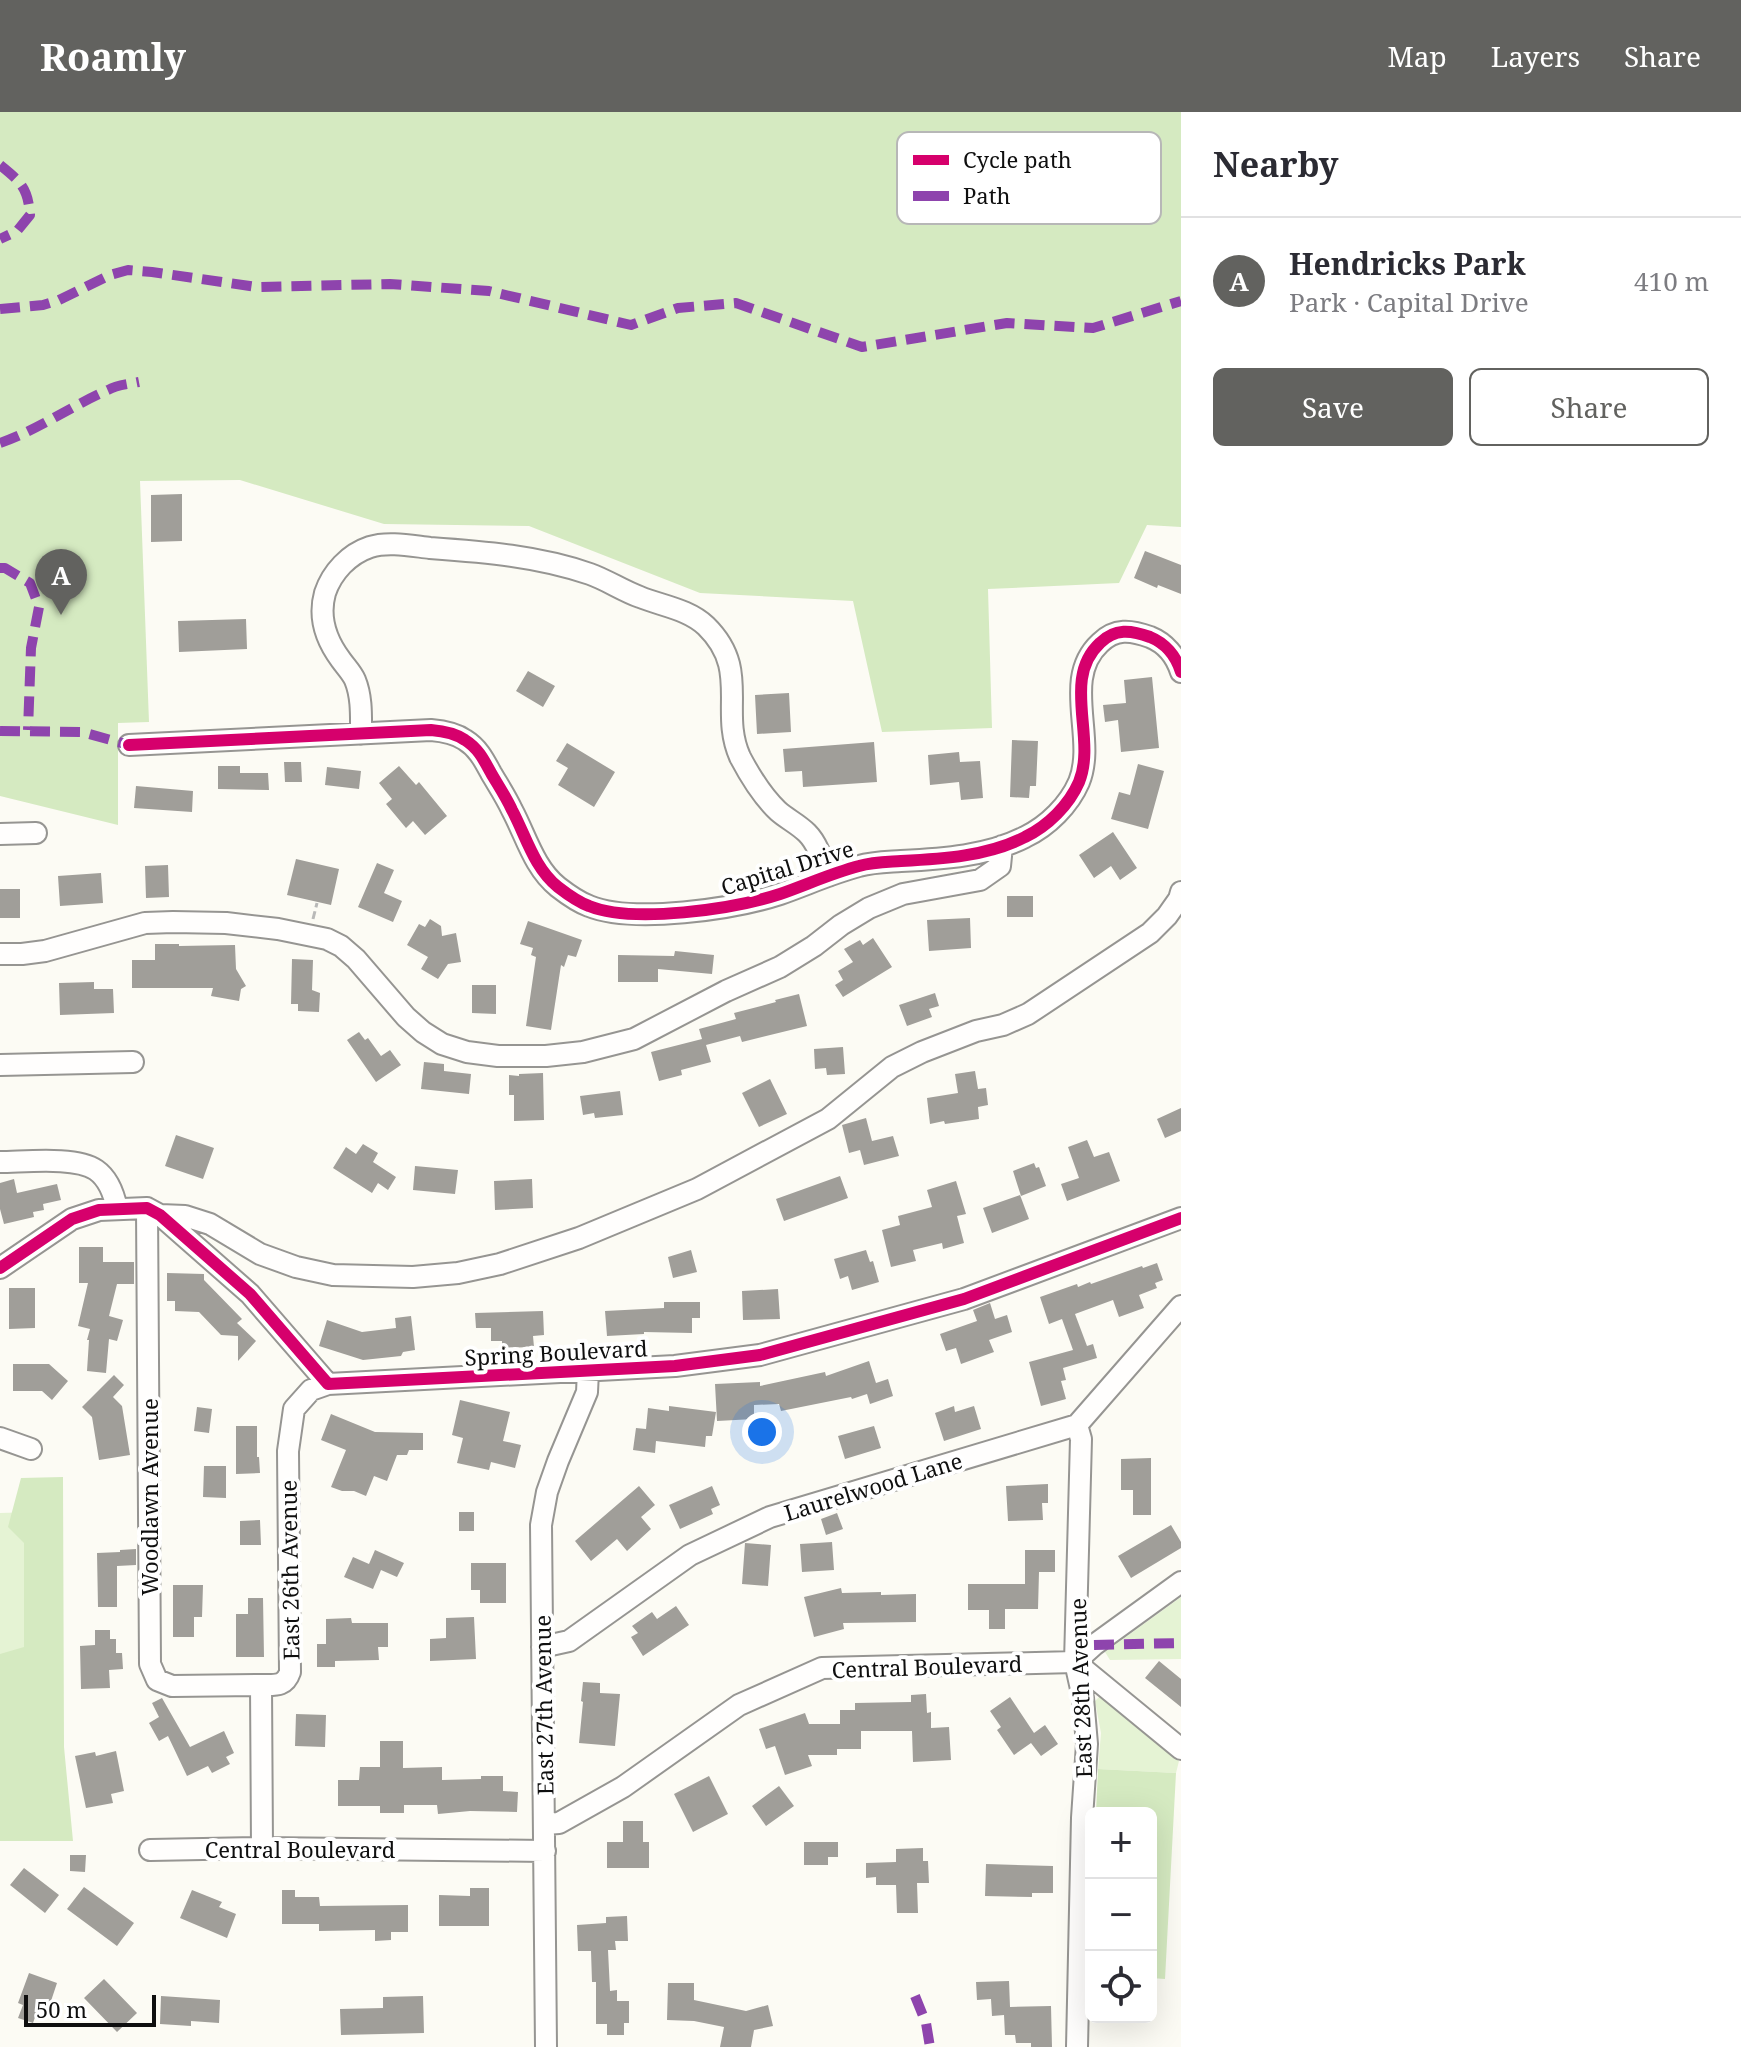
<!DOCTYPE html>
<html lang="en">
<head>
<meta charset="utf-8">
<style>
  :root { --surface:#fff; --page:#f7f7f7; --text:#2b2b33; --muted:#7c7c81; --line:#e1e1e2; --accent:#62625f }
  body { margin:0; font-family:"Noto Serif",serif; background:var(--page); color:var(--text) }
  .controls { position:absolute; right:24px; bottom:24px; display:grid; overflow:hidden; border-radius:12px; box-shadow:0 8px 32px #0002 }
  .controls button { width:72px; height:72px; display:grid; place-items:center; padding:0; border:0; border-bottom:2px solid var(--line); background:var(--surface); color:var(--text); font:40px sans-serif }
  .scale { position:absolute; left:24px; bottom:20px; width:132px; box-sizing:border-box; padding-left:8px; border:4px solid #0f0f0f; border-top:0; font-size:22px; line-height:28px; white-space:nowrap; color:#0f0f0f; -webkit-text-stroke:6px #fff; paint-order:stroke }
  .you { position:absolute; left:762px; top:1320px; width:28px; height:28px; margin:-20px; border:6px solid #fff; border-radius:50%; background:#1a73e8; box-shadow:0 0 0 12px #1a73e833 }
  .badge { display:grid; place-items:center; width:52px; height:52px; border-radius:50%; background:var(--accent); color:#fff; font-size:26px; font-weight:700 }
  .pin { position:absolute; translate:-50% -66px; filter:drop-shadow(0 2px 4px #0008) }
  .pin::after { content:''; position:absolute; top:42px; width:28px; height:24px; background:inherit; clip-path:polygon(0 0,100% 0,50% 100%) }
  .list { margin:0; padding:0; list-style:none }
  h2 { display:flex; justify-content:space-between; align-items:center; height:104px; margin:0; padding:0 32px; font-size:34px }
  h2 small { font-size:26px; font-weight:400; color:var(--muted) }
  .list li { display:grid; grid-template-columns:52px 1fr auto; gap:24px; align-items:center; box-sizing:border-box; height:128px; padding:0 32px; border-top:2px solid var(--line) }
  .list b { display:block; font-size:30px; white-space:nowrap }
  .list p { margin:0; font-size:26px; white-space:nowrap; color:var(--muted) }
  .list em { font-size:26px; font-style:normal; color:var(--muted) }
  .actions { display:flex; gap:16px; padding:24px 32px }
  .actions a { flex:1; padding:18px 0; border:2px solid var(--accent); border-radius:12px; text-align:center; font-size:28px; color:var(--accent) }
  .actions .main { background:var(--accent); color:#fff }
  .icon { flex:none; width:44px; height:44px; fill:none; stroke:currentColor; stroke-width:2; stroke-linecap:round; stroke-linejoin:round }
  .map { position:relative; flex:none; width:1181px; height:1935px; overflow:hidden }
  header { display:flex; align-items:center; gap:48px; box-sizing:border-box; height:112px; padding:0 40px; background:var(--accent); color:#fff }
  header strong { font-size:38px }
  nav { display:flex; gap:44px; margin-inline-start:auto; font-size:28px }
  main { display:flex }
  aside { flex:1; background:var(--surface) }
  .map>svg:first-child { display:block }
  .green { fill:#e5f3d4 }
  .forest { fill:#d5eac1 }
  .building { fill:#a09e99 }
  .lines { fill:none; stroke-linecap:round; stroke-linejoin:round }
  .minor-casing { stroke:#969592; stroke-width:24 }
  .path { stroke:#b9b9b8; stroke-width:3; stroke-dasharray:8 4; stroke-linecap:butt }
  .minor { stroke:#fffefd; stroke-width:20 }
  .quiet { stroke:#8e44ad; stroke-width:10; stroke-dasharray:20 10; stroke-linecap:butt }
  .cycleway-casing { stroke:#fff; stroke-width:17 }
  .cycleway { stroke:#d6006c; stroke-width:12 }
  .labels { text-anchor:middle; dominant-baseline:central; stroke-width:8; stroke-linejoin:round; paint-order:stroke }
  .street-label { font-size:22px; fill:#0f0f0f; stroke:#fff }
  .key { fill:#fff; stroke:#b7b7b7; stroke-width:2 }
  .key-label { font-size:22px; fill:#0f0f0f }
</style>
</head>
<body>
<header>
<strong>Roamly</strong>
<nav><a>Map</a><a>Layers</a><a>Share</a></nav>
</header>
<main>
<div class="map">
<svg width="1181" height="1935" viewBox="0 0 1181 1935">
  <rect width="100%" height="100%" fill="#fcfbf4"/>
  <path class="green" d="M34,1400L38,1653L0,1654V1401Z
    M1181,1485V1547L1110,1548L1105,1540Z
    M1100,1584L1179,1649L1176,1661L1098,1657L1101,1621L1095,1589Z"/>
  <path class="forest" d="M0,0H1181V415L1147,413L1119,471L988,477L992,616L882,620L853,489L700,481L529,414L384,412L240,368L140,369L149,610L118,611V713L0,684Z
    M63,1365L64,1635L73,1729H0V1542L24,1535V1431L8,1415L21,1366Z
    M1098,1657L1176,1661L1165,1867L1151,1866V1701H1096Z"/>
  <path class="building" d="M182,382V429L151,430V383Z
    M1145,439L1181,453V482L1158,473L1157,476L1134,466Z
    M246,507L247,537L179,540L178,509Z
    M528,559L555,574L543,595L516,579Z
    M1152,565L1159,636L1121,640L1118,608L1105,610L1103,593L1126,591L1124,568Z
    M789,581L791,620L757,622L755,583Z
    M1012,628L1038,629L1036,674H1030L1029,686L1010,685Z
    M874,630L877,670L803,675L802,659L785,660L783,637Z
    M567,631L615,660L594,695L558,673L568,656L556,649Z
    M959,640L960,650L980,649L983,686L961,688L959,670L930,673L928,643Z
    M284,650H301L302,670H285Z
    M1138,652L1164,659L1148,717L1111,707L1119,680L1130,683Z
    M218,654H240V661H268L269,678L218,677Z
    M399,654L416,673L419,670L447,704L425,723L413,709L406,716L386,692L392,687L379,671Z
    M327,655L361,659L359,677L325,673Z
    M136,674L193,679L192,700L134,696Z
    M1113,720L1137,756L1120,768L1111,754L1094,766L1079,743Z
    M296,747L339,757L331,793L287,783Z
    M377,751L394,758L384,781L402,789L393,810L358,795Z
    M168,753L169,785L146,786L145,754Z
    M101,761L103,791L60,794L58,764Z
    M0,777H20V806H0Z
    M1007,784H1033V805H1007Z
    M970,806L971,836L929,839L927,808Z
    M430,807L441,814L442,824L456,821L461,850L448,852L438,867L421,857L428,845L407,833L419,812L425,815Z
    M528,809L582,828L576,845L568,843L564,855L561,853L551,918L526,914L536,845L531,843L533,836L520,832Z
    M873,826L892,855L843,885L835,873L843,868L838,859L853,850L844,837L860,828L863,833Z
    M155,832H179V834L235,833L236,857L246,874L241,877L239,889L211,884L213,876H132V848H155Z
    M675,839L714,843L712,862L658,857V870H618V843L674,844Z
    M292,847L313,848L312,878L320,881L319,900L298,899V892H291Z
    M94,870V877H113L114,901L60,903L59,871Z
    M472,873H496V902L472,901Z
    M935,881L939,894L929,897L932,905L907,914L899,893Z
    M799,882L807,914L742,930L740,924L706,933L711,950L681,958L682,963L659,969L651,940L702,927L699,917L736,907L734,901L776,890L775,888Z
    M359,920L365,928L368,926L381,944L390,938L401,953L376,970L347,928Z
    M843,935L845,962L827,963L826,956L815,957L814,937Z
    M424,950L444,952V959L471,962L469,982L421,977Z
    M975,959L978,977L986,976L988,993L978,995L979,1007L945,1012L944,1009L930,1012L927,986L958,981L955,962Z
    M543,961L544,1008L514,1009V983H509V963L519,964V962Z
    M770,967L787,1002L759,1015L742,981Z
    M620,979L623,1003L595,1006L594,1001L583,1003L580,984Z
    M1181,996V1019L1165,1026L1157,1007Z
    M866,1006L872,1029L893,1024L899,1044L864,1053L860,1038L849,1041L842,1013Z
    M176,1023L214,1036L203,1067L165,1054Z
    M1087,1028L1094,1045L1109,1040L1120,1069L1067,1089L1061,1072L1079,1066L1068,1035Z
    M363,1032L378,1041L373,1050L396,1065L388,1078L378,1071L372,1081L333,1056L346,1035L356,1042Z
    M1034,1051L1036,1056L1039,1055L1046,1074L1021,1084L1013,1059Z
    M415,1054L458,1058L455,1082L413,1078Z
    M840,1064L848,1086L784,1109L776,1087Z
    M14,1067L17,1081L57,1072L61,1088L43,1092L44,1098L33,1100L34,1105L4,1112L0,1097V1071Z
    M532,1067L533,1096L495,1098L494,1069Z
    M956,1069L966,1102L957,1104L964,1131L943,1137L942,1131L913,1138L916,1149L891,1155L882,1118L900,1113L898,1104L932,1095L927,1078Z
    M1020,1083L1029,1107L992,1121L983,1096Z
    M79,1135H103V1150H134V1172H117L109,1204L123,1208L117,1229L109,1227L106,1261L87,1259L89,1228H87L90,1217L78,1214L88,1171H79Z
    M691,1138L697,1160L673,1166L668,1145Z
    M866,1138L870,1150L873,1149L879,1170L852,1178L848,1164L840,1167L834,1147Z
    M1157,1151L1163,1168L1155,1171L1157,1176L1139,1183L1144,1196L1119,1205L1113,1188L1075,1202L1087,1234L1093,1232L1097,1246L1063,1256L1066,1268L1061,1269L1066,1287L1041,1294L1029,1250L1073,1238L1062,1207L1049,1212L1040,1185L1077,1172L1078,1175L1090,1170L1091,1172L1142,1154L1143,1156Z
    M167,1161L204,1162V1168L242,1207L237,1211L256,1229L238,1249V1224L221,1223L199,1200L175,1199V1189H167Z
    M9,1176H35V1216L9,1217Z
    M778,1177L780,1207L743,1208L742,1179Z
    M664,1190H700V1206H692V1221L644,1220V1222L607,1224L605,1199L664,1196Z
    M990,1191L995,1207L1007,1203L1012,1220L989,1228L994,1240L961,1252L956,1236L946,1239L940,1222L977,1209L973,1198Z
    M543,1199L544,1223L533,1224L534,1235L502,1236V1229H491V1216H476L475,1201Z
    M411,1204L415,1238L403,1240L401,1244L363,1248L319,1234L327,1208L362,1220L396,1216L395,1206Z
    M869,1249L876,1271L888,1267L893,1284L870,1292L867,1282L852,1287L851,1285L781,1299L779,1292L754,1293V1307L717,1309L715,1272L760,1270V1274L825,1260L826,1264Z
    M13,1252H49L68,1269L52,1288L42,1279H13Z
    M114,1263L124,1273L113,1285L122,1294L130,1343L99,1348L92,1305L82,1295Z
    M460,1288L510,1300L503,1329L521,1333L515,1356L491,1350L489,1358L457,1351L463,1326L452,1323Z
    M669,1294L716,1300L712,1324H706L705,1335L656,1329L655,1341L633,1338L636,1316L646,1317L648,1296L669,1299Z
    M954,1294L955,1300L974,1294L981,1317L944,1329L935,1301Z
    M197,1295L212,1297L209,1321L194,1319Z
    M331,1302L375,1320L423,1321V1338H409L407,1343H397L387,1369L374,1364L366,1384L354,1379H342L331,1375L346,1338L321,1328Z
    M236,1314H257V1345H259L260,1361L236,1362Z
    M874,1314L881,1336L845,1347L838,1324Z
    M1151,1346V1403H1133V1378H1121V1347Z
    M204,1354H226V1386L203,1385Z
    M1048,1372V1391H1042L1043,1408L1008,1409L1006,1374Z
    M639,1374L655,1393L641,1405L651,1417L627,1439L617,1427L591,1449L575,1429Z
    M712,1374L720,1393L711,1397L713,1402L680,1417L669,1393Z
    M459,1400H474V1419H459Z
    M837,1401L843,1417L826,1423L821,1407Z
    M260,1408L261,1433H240V1409Z
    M1171,1413L1181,1430V1436L1131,1466L1118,1444Z
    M832,1430L834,1458L802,1460L800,1432Z
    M745,1431L771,1433L768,1474L742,1472Z
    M136,1437V1453L117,1454V1495H98L97,1441L120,1440V1438Z
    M375,1438L404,1451L397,1465L381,1458L373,1477L344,1465L353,1445L369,1452Z
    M1025,1438H1055V1460H1039L1038,1497H1005V1517H989V1498H968V1472H1025Z
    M471,1451H506V1491H480V1478H471Z
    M173,1473H203L202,1505H194V1525H173Z
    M841,1476L842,1481L881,1480V1483L916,1482V1510L843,1511L844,1517L814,1525L804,1485Z
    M248,1486H263L264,1545H236V1502H248Z
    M676,1494L689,1513L643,1544L631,1525L638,1521L632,1514L652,1500L657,1507Z
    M474,1505L476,1547L430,1549V1527L446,1526V1506Z
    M351,1506L352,1511H388V1535H378L379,1548L335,1549V1555H317V1532H326V1507Z
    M95,1518H110V1527H116V1541H122L123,1557L109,1558L110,1576L81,1577L80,1534L95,1533Z
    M1159,1549L1181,1567V1595L1145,1566Z
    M583,1570L600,1571V1581L620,1582L615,1634L579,1631L583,1590L581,1589Z
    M926,1582L927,1601L931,1600V1616L949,1615L951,1648L913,1650L912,1619H861V1637H837V1643H808L812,1654L785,1663L775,1634L766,1637L759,1617L805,1601L809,1612H840V1598H855V1591L911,1590V1583Z
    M1010,1585L1034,1621L1045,1613L1058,1632L1041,1644L1031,1631L1014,1643L997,1618L1001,1615L990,1599Z
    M162,1586L190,1635L224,1619L234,1641L226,1645L230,1652L212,1661L208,1654L187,1664L168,1624L159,1629L149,1611L159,1605L152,1591Z
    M296,1602L326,1603L325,1635L295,1634Z
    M380,1629H403V1656L442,1655V1668L481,1667V1664H503V1679L518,1680L517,1700L470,1699L438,1702L437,1693H404V1701H380V1694H338V1668H359L360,1655H380Z
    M116,1639L124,1679L111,1682L113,1691L86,1696L75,1644L95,1640L96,1644Z
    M709,1664L728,1702L693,1720L674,1682Z
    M779,1674L794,1694L766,1714L752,1694Z
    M623,1709H643V1730H649V1756H607V1730H623Z
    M804,1730H838V1745H828V1753H804Z
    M923,1736V1749H928L929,1771H917L918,1801H897L896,1773H876V1765L866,1766V1751L896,1750V1737Z
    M70,1743H86L85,1760L70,1759Z
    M986,1752L1053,1754V1781H1032V1785L985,1784Z
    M24,1756L59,1783L45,1801L10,1773Z
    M84,1775L134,1811L117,1834L67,1797Z
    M470,1776H489V1814H439V1783L470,1784Z
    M192,1778L222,1790L219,1795L236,1802L227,1826L180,1806Z
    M282,1778H295V1785H319L320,1794L408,1793V1820H391V1828L375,1829V1818L319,1819V1812H282Z
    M627,1804L628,1829H615L616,1838H608L610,1879L617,1878V1889H629V1911H624V1923H607V1912H596V1870H592L591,1839H578L577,1813L606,1811V1805Z
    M29,1861L57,1871L50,1892L41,1888L33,1911L18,1906L23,1893L18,1891Z
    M104,1867L137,1901L117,1920L84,1886Z
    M1009,1869L1010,1895L1051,1894L1052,1935H1031V1931H1016L1015,1923H1005L1004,1903L992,1904L991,1887L977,1888L976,1870Z
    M668,1871H694V1888L746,1899L768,1893L773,1914L754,1918L751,1935H720L724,1915L694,1909L667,1908Z
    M161,1884L220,1888L219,1911L191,1909V1914L160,1912Z
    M423,1884L424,1921L341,1923L340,1897L383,1896V1885Z"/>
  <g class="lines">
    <defs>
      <path id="minor" d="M361,622C361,604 362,585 355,568C352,561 346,555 341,548C326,528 318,506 325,481C332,460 349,442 370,435C388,429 412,434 430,436C485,440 538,444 590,462C607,468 623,479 640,485C662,494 688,497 706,514C751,558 719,598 740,645C750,664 762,684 778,699C787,707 798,712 807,721C818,732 823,750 828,764
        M129,633L431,618C443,619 455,621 465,628C478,636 484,648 491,661C498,673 506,685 512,698C526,724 534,756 558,775C567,782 578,790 589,794C633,812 734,797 780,782C806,773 832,761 859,754C873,750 887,750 901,749C943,747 988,744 1025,725C1048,714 1069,693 1079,670C1097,626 1061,567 1100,531C1115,516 1131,518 1150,525C1165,531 1176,544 1181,560
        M0,722L36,721
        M0,842H22L45,839L145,811L173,810L226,811L278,817L327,827L341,834L356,847L406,905L423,920L442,932L467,940L498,944H546L583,940L634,927L726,879L780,855L814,834L841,813L869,796L903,782L980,768L1000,754L1002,734
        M0,953L133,950
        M0,1050C24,1050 76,1044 96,1058C109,1067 114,1082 117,1097
        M147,1096L150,1552L157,1568L172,1574L261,1573
        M160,1103L185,1104L210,1112L260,1142L296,1155L333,1163L413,1165L458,1161L500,1152L579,1126L697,1077L828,1007L892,955L922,940L976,919L1003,913L1028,902L1150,821L1167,804L1179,787L1181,780
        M0,1156L72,1107L99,1098L147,1096L160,1103L250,1182L328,1272L675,1254L760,1243L964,1187L1181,1106
        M1077,1313L1081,1327L1075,1550L1083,1586L1087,1632L1082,1706L1077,1935
        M0,1326L31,1337
        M542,1535L569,1529L690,1443L770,1405L1077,1313L1181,1194
        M1075,1550L1181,1637
        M545,1712L559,1711L623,1675L739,1593L822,1556L1075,1550L1094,1533L1181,1470
        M262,1736L261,1573C275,1573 285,1575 290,1560L288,1339L294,1297L311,1278L328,1272
        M150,1738L262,1736L545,1739
        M546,1935L541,1413L547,1380L558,1349L587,1280L588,1259"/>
    </defs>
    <use href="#minor" class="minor-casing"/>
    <path class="path" d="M313,807L317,791"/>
    <use href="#minor" class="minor"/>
    <path class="quiet" d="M0,53C21,70 28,76 30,103L17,119L0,127
      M0,197L43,193L59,188L110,163L128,158L152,160L257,175L390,172L489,179L631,213L678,196L736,191L862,235L1007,211L1093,216L1181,189
      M0,331C38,318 71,294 108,278C117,273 129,272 139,270
      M0,456H5L30,471L39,495L31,536L28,618
      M0,619L82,620L129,633
      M1094,1533L1181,1531
      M915,1884L926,1911L930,1935"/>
    <defs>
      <path id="cycleway" d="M129,633L431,618C443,619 455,621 465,628C478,636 484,648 491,661C498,673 506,685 512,698C526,724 534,756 558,775C567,782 578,790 589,794C633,812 734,797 780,782C806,773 832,761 859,754C873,750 887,750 901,749C943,747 988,744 1025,725C1048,714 1069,693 1079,670C1097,626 1061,567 1100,531C1115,516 1131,518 1150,525C1165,531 1176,544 1181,560
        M0,1156L72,1107L99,1098L147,1096L160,1103L250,1182L328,1272L675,1254L760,1243L964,1187L1181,1106"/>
    </defs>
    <use href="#cycleway" class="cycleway-casing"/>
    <use href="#cycleway" class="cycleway"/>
  </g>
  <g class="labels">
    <g class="street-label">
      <text transform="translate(787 755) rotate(-17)">Capital Drive</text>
      <text transform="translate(556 1240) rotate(-3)">Spring Boulevard</text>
      <text transform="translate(873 1374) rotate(-17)">Laurelwood Lane</text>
      <text transform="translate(149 1385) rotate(-90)">Woodlawn Avenue</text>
      <text transform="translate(289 1458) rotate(-91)">East 26th Avenue</text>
      <text transform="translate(927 1554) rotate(-2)">Central Boulevard</text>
      <text transform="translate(1080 1576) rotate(-92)">East 28th Avenue</text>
      <text transform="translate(543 1593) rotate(-91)">East 27th Avenue</text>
      <text x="300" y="1737">Central Boulevard</text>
    </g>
  </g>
  <rect x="897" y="20" width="264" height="92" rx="12" class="key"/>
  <rect x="913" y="43" width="36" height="10" fill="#d6006c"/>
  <rect x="913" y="79" width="36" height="10" fill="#8e44ad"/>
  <g class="key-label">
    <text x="963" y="56">Cycle path</text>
    <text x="963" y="92">Path</text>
  </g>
</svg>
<div class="controls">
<button>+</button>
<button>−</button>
<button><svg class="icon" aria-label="locate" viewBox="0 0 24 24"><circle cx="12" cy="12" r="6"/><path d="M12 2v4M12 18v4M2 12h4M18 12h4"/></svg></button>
</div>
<div class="scale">50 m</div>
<div class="you"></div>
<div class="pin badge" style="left:61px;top:503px">A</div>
</div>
<aside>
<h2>Nearby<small></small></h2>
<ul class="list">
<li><span class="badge">A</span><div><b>Hendricks Park</b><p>Park · Capital Drive</p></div><em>410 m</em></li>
</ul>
<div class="actions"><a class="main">Save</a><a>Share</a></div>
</aside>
</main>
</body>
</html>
